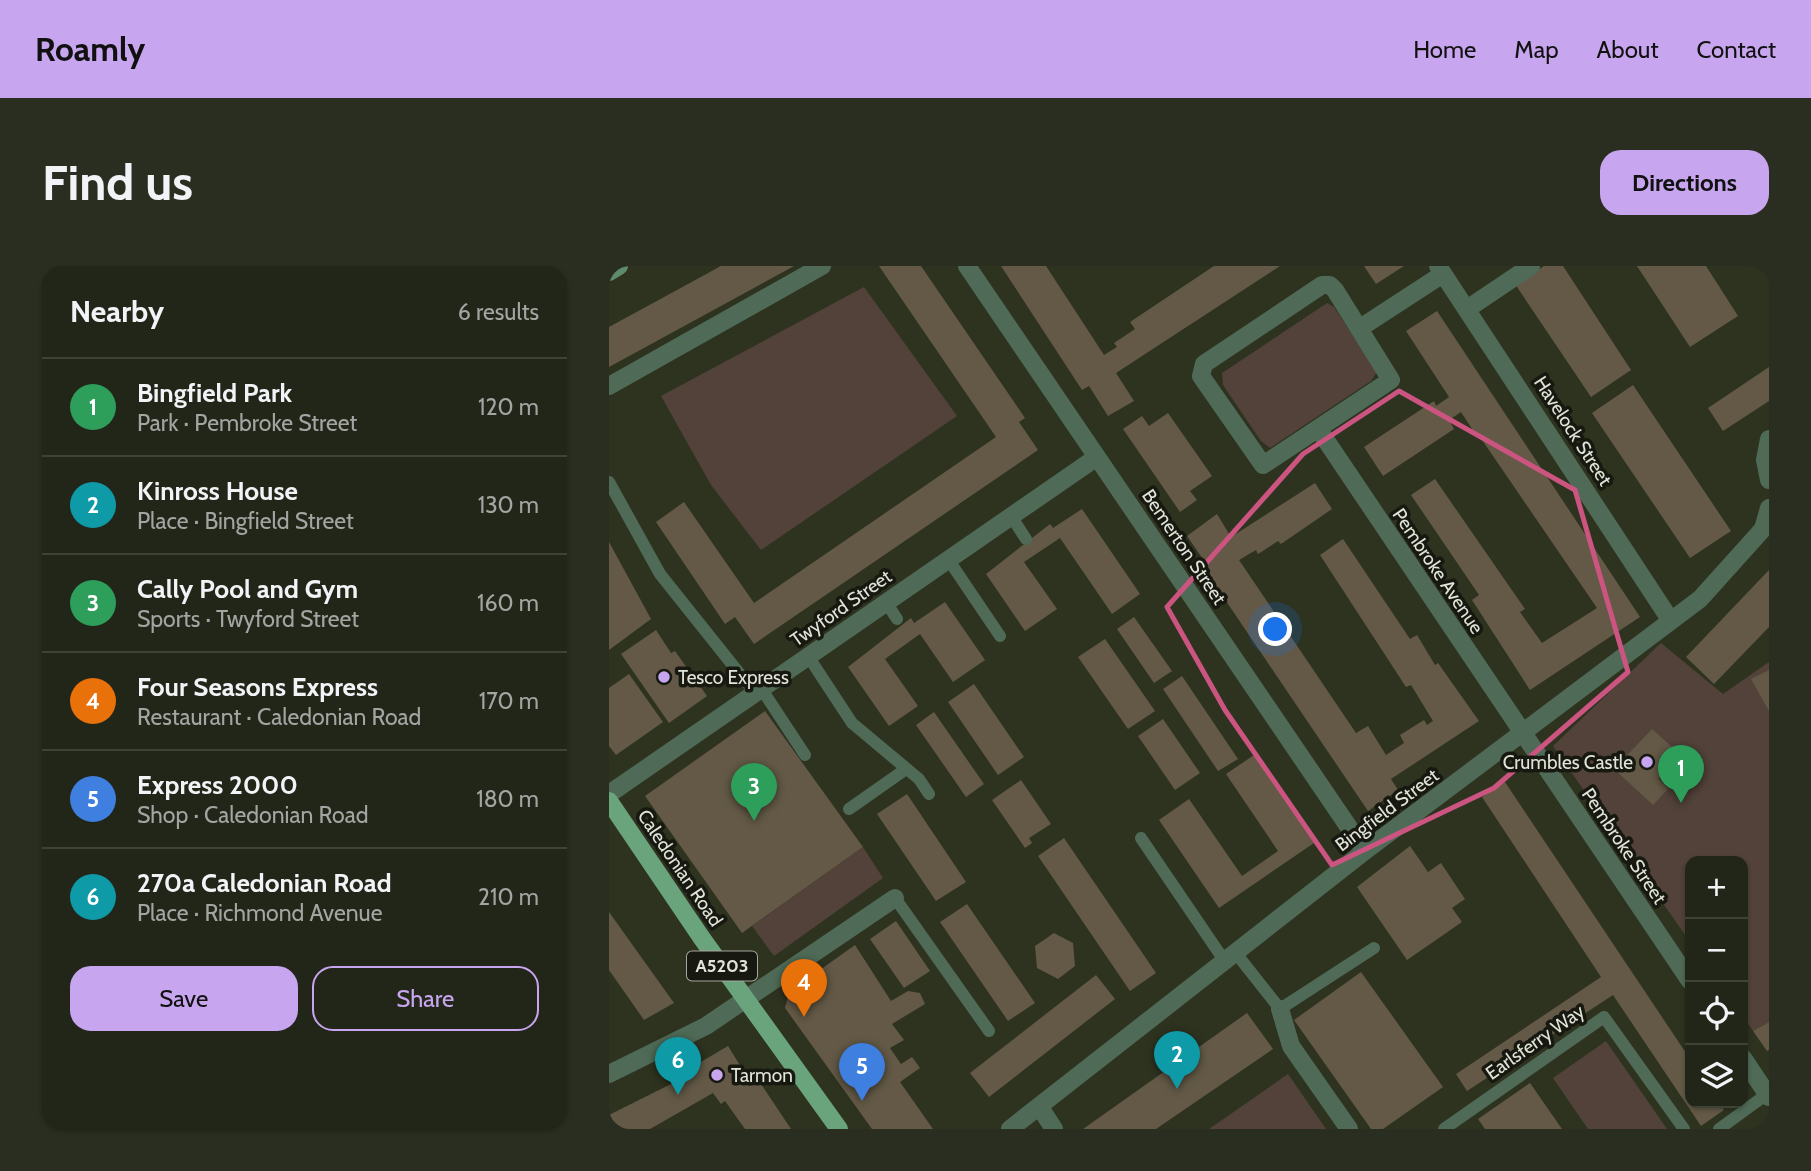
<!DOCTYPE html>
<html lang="en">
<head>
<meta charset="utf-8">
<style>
  :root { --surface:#222618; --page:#2a2e21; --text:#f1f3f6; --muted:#a2a5a2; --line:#3f4337; --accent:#c8a6ef }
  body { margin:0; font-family:Cabin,sans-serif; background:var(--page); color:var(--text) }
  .controls { position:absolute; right:21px; bottom:21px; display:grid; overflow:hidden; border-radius:14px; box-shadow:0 2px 5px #0004 }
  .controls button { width:63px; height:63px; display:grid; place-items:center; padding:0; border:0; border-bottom:2px solid var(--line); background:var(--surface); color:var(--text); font:35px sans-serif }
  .you { position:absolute; left:667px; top:364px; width:24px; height:24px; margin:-18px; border:5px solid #fff; border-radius:50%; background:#1a73e8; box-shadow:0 0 0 10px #1a73e833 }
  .badge { display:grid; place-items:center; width:46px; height:46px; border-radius:50%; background:var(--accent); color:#fff; font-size:23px; font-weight:700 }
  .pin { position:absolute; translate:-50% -58px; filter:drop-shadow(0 2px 4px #0008) }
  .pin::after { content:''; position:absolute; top:37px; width:24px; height:21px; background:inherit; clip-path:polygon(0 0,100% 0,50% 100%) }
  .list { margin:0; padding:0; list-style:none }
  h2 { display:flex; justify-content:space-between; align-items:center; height:91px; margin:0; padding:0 28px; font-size:30px }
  h2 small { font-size:23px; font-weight:400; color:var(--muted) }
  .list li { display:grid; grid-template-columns:46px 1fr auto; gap:21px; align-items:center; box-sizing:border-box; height:98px; padding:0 28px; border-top:2px solid var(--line) }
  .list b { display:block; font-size:26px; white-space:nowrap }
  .list p { margin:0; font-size:23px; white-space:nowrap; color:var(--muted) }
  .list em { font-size:23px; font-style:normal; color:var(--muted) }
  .actions { display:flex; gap:14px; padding:21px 28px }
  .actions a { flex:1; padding:16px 0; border:2px solid var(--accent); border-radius:21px; text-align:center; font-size:24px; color:var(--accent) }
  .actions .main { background:var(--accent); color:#111 }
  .icon { flex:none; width:38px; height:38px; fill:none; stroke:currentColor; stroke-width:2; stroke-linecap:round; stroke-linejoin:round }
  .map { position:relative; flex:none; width:1160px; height:863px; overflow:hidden; border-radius:21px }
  header { display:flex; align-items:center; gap:42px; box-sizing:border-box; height:98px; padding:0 35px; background:var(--accent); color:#111 }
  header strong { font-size:33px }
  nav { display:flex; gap:38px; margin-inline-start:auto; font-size:24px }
  .intro { display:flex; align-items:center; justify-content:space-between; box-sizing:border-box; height:168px; padding:0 42px }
  h1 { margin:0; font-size:49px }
  .button { padding:18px 32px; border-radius:21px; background:var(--accent); color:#111; font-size:24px; font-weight:700 }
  main { display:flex; gap:42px; padding:0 42px }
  aside { flex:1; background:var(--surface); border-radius:21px; box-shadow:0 2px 5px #0004 }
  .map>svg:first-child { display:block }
  .green { fill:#524239 }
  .building { fill:#635946 }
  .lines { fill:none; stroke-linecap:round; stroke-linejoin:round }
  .lane { stroke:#4f6b57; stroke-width:12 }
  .street { stroke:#4f6b57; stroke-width:18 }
  .secondary { stroke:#5f8b6c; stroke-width:18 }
  .primary { stroke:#6aa47c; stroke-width:18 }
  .marked { fill:none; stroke:#cb5580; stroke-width:5; stroke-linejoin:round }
  .poi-dot { fill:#c8a6ef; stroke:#171911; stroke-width:2.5 }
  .labels { text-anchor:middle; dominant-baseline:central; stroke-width:7; stroke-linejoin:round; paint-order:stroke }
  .shield { fill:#171911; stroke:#a4a79c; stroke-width:2 }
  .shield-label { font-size:18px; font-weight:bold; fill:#e1e4d8 }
  .street-label { font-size:19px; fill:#e1e4d8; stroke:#171911 }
  .poi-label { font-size:19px; fill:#e1e4d8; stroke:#171911; text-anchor:start }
</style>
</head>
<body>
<header>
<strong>Roamly</strong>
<nav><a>Home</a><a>Map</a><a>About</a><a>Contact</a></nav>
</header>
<div class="intro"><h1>Find us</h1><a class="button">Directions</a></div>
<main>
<aside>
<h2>Nearby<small>6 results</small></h2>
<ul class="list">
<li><span class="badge" style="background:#2e9e5b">1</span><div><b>Bingfield Park</b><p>Park · Pembroke Street</p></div><em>120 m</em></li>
<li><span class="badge" style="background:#0f9aa8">2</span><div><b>Kinross House</b><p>Place · Bingfield Street</p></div><em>130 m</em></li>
<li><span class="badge" style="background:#2e9e5b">3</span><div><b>Cally Pool and Gym</b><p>Sports · Twyford Street</p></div><em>160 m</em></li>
<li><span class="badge" style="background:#e8710a">4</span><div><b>Four Seasons Express</b><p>Restaurant · Caledonian Road</p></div><em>170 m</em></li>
<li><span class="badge" style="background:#3f7fe0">5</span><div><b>Express 2000</b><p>Shop · Caledonian Road</p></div><em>180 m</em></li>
<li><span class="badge" style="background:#0f9aa8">6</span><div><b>270a Caledonian Road</b><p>Place · Richmond Avenue</p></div><em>210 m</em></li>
</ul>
<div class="actions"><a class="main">Save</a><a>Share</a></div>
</aside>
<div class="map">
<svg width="1160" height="863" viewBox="0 0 1160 863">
  <rect width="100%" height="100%" fill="#2e3320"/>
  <path class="green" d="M255,21L348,150L152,284L102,219L52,130Z
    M718,37L725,41L768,106L762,115L661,182L652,175L614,119L613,107Z
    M1052,377L1114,428L1160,396V756L1144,765L1134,750V595H1081V676L944,480Z
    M254,581L274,612L165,690L143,660Z
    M997,775L1058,863H979L944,812Z
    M679,808L717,863H600Z"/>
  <path class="building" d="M112,0H185L0,101V61Z
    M270,0H312L416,152L410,156L429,184L145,378L126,351L116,358L47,256L75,236L145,337L387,171Z
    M392,0H437L495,89L508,81L505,77L526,63L521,56L605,0H671L507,107L525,135L499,150L480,120L473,124Z
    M755,0H795L767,18Z
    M935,0H954L1022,104L982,131L906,18Z
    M1028,0H1097L1129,50L1081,81Z
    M828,45L1031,351L921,424L863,334L870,329L802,229L826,213L916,343L911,346L933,377L988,342L869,168L867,169L852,146L840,154L845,163L774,210L755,181L825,135L827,140L840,131L797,65Z
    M1160,101V135L1114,165L1099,142Z
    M1024,119L1122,265L1081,292L983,147Z
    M559,147L603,210L581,225L588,234L571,246L514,163L533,150L540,160Z
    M706,217L723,243L672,278L669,275L649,288L647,284L630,294L747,467L759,460L777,489L795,477L791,469L815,454L818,459L824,455L802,419L797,421L711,289L734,273L801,373L808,369L826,399L829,397L870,455L782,513L789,524L759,545L594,301L598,299L578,270L608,248L622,271Z
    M473,243L531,328L503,348L451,272L415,296L448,343L416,365L377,308L441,258L444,262Z
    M0,276L42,353L0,384Z
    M1160,304V361L1105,418L1077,391Z
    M336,336L376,394L344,416L311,368L276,393L309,440L280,460L239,401L302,352L305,357Z
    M525,351L563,405L545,417L508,363Z
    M47,364L62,387L66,385L98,430L60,457L12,388Z
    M496,373L546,445L519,463L469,391Z
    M1160,404V445L1142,413Z
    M20,408L54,456L7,489L0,480V422Z
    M573,410L629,493L609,505L554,423Z
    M365,418L415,491L389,509L339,436Z
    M156,445L254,581L133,667L36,530Z
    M325,446L375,518L357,531L307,459Z
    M554,453L591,507L566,524L529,470Z
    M1043,463L1071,488L1049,513L1059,523L1044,539L1005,503Z
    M645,489L705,577L610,642L550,554L580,533L633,610L669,585L617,508Z
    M412,514L442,558L420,572L423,577L416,582L383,534Z
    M896,516L1081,793V837H1110L1115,844L1092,860L1004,729L858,825L847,808L992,711L873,531Z
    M298,528L357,616L327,635L268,548Z
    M455,572L547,707L521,725L429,590Z
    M801,580L819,606L832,597L856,633L843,642L853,656L798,694L748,621Z
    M358,638L426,737L399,755L331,656Z
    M0,646L65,737L35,754L0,704Z
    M287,655L321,705L295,722L261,673Z
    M445,667L464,677L466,700L449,713L428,702L426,680Z
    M246,679L282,735L299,725L311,727L316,738L283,758L295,774L281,782L292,798L303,791L311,802L291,816L324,863H263L176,742L180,726Z
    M752,706L834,821L774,863H762L685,754Z
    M487,709L506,733L380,831L361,807Z
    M638,747L664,783L547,863H474Z
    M1160,756V784L1158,785L1144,765Z
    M119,780L142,817L148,812L182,863H136L116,835L112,838L104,827L41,863H0V849L88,805L85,800Z
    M921,817L953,863H876L869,853Z"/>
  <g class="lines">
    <path class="lane" d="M0,216L51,308L146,427
      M402,250L417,273
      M339,293L391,370
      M277,336L288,353
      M199,390L243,457L310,513L320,528
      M152,422L196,489
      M240,543L297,503
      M532,572L615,694
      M286,632L380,765
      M626,686L671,743L765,682
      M835,863L995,751L1075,863
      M1110,863L1158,828"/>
    <path class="street" d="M358,0L756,585
      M829,0L1062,355
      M713,19H721L726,24L782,114L654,199L592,110L595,98Z
      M858,43L922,0
      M751,62L834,8
      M0,120L213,0
      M710,164L1081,715
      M1160,173L1156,194L1160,214
      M0,528L488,191
      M671,743L682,780L740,863
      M1134,792L1160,831
      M0,808L97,760L286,632
      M430,840L445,863
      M401,863L756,585L1091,333L1154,263L1160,242"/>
    <path class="secondary" d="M0,6L10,0"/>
    <path class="primary" d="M0,535L92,671L230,863"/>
  </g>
  <path class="marked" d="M790,125L966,224L1019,406L885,522L723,599L616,444L558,341L694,188Z"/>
  <g class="poi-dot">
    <circle cx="55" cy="411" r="7"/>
    <circle cx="1038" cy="496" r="7"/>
    <circle cx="108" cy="809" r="7"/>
  </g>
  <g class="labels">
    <rect class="shield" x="78" y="685.5" width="70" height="29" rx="5"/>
    <g class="shield-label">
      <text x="113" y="700">A5203</text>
    </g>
    <g class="street-label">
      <text transform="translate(964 165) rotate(57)">Havelock Street</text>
      <text transform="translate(575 281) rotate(56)">Bemerton Street</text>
      <text transform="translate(829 305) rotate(56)">Pembroke Avenue</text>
      <text transform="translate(232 342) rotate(-35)">Twyford Street</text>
      <text transform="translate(778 544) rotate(-37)">Bingfield Street</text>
      <text transform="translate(1015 580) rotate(56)">Pembroke Street</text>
      <text transform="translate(71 602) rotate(56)">Caledonian Road</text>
      <text transform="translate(926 776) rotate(-35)">Earlsferry Way</text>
    </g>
    <g class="poi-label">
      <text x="69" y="411">Tesco Express</text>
      <text x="1024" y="496" text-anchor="end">Crumbles Castle</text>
      <text x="122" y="809">Tarmon</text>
    </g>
  </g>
</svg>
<div class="controls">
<button>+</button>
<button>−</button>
<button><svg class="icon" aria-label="locate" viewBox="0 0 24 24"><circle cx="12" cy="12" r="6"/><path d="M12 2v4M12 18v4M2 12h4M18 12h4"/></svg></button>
<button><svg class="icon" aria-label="layers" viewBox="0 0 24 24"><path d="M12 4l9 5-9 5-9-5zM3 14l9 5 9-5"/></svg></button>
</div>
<div class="you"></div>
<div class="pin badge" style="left:1072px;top:537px;background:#2e9e5b">1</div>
<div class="pin badge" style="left:568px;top:823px;background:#0f9aa8">2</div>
<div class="pin badge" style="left:145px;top:555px;background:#2e9e5b">3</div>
<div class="pin badge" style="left:195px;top:751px;background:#e8710a">4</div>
<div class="pin badge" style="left:253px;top:835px;background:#3f7fe0">5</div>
<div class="pin badge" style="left:69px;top:829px;background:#0f9aa8">6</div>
</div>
</main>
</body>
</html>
